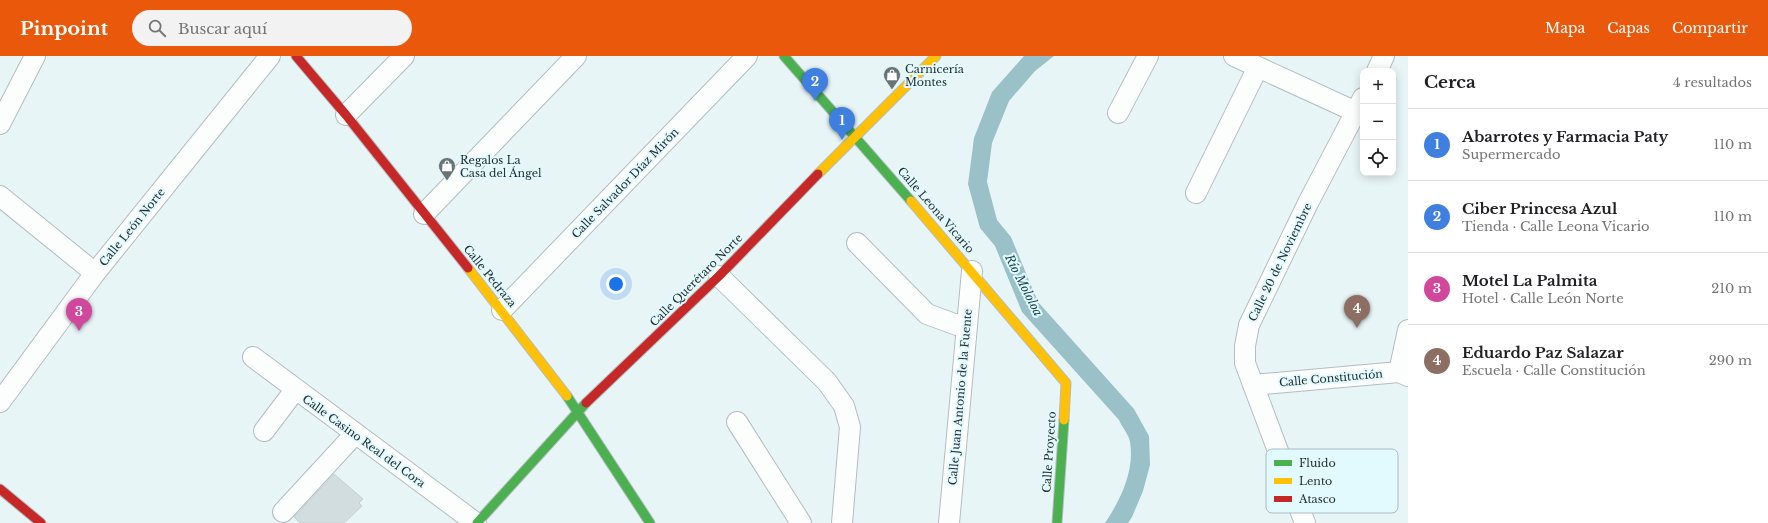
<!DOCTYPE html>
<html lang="es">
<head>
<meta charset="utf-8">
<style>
  :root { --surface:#fff; --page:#f2f2f2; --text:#202124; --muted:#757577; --line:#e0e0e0; --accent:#ea580c }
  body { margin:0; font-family:"Libre Baskerville",serif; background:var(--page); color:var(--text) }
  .controls { position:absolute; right:12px; top:12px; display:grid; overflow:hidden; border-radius:8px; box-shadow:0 2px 10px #0003 }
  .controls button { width:36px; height:36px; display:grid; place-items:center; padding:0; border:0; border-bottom:1px solid var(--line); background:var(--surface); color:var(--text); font:20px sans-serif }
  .you { position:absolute; left:616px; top:228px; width:14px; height:14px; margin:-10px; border:3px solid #fff; border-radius:50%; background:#1a73e8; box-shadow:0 0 0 6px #1a73e833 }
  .badge { display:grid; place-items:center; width:26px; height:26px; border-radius:50%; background:var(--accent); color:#fff; font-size:13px; font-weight:700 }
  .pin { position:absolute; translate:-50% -33px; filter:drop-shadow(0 1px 2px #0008) }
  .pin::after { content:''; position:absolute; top:21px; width:14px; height:12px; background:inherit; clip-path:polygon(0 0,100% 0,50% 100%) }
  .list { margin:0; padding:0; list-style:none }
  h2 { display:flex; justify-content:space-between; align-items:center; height:52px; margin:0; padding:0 16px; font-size:17px }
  h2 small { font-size:13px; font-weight:400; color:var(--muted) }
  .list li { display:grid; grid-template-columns:26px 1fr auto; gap:12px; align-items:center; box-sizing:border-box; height:72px; padding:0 16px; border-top:1px solid var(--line) }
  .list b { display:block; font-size:15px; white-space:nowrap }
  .list p { margin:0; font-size:13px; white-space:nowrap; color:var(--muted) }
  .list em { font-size:13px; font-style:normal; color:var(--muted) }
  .icon { flex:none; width:22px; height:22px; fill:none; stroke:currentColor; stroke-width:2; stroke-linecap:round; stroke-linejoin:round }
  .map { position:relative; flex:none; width:1408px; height:467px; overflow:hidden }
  header { display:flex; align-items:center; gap:24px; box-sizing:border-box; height:56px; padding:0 20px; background:var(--accent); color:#fff }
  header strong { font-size:19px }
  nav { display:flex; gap:22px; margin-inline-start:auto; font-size:14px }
  .search { width:280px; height:36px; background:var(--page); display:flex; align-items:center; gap:10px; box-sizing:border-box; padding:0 14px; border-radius:22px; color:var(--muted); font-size:15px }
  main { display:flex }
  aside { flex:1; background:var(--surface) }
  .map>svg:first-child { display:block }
  .water { fill:#9ac0c8 }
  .building { fill:#d2dddf; stroke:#c5d0d2 }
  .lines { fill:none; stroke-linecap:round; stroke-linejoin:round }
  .street-casing { stroke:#b3bdbf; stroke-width:22 }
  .fast-casing { stroke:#b3bdbf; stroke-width:11 }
  .slow-casing { stroke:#b3bdbf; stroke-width:11 }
  .jam-casing { stroke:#b3bdbf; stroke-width:11 }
  .street { stroke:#fcfefe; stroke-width:20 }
  .fast { stroke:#4caf50; stroke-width:9 }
  .slow { stroke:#ffc107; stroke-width:9 }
  .jam { stroke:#c62828; stroke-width:9 }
  .labels { text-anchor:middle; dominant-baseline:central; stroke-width:4; stroke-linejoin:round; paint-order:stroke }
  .poi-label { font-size:11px; fill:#242f31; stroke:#e2f9fd; text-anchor:start }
  .street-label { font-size:11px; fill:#242f31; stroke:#e2f9fd }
  .water-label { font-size:12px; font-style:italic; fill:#19474f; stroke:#e2f9fd }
  .key { fill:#e2f9fd; stroke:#a9bcc0; stroke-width:1 }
  .key-label { font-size:11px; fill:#242f31 }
</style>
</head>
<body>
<header>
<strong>Pinpoint</strong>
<div class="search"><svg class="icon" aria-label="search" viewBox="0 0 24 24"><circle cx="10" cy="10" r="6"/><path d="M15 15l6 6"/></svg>Buscar aquí</div>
<nav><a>Mapa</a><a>Capas</a><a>Compartir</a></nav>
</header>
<main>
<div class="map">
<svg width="1408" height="467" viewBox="0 0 1408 467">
  <rect width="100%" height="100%" fill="#e8f5f7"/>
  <path class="water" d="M1024,0H1054L1035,15L1009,45L992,87L987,126L997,164L1011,181L1038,246L1134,353L1149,380L1150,409L1143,435L1132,461L1128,467H1105C1120,445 1135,414 1130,386C1129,379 1122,371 1119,364L1022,256L995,190L980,172L968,128L974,82L992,36Z"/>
  <path class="building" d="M334,418L363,443L359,447L362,450L344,467H300L294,461Z"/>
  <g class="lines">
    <defs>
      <path id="street" d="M1234,0L1356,56
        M1377,15L1384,0
        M1118,57L1148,0
        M346,59L404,0
        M0,68L35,0
        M1196,137L1258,11
        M0,140L95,217
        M424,158L576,0
        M857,187L927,258L957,269L967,265
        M719,220L827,326L844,350L850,371L842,467
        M502,254L747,0
        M253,301L476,467
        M1399,316L1408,274
        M1253,329L1399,316L1408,320
        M0,346L95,217L270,0
        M737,366L801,467
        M264,375L295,334
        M283,456L355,378
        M949,467L972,215
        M1305,467L1245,307V290L1249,269L1308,147L1363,42"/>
      <path id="fast" d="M784,0L911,145
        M567,340L650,467
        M477,467L586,347
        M1057,467L1064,364"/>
      <path id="slow" d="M818,118L936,0
        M911,145L1066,327L1064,364
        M468,212L567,340"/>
      <path id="jam" d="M296,0L346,59L468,212
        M586,347L719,220L818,118
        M0,433L41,467"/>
    </defs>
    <use href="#street" class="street-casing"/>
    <use href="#fast" class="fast-casing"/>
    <use href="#slow" class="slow-casing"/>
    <use href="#jam" class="jam-casing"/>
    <use href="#street" class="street"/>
    <use href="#fast" class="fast"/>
    <use href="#slow" class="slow"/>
    <use href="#jam" class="jam"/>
  </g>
  <defs>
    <symbol id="shop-pin" viewBox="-11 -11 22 30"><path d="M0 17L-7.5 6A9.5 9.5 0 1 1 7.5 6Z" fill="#697476" stroke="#e2f9fd"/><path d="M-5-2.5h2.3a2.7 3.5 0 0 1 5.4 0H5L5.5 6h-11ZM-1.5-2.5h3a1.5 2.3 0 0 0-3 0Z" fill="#fff"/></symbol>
  </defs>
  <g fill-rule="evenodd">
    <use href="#shop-pin" x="882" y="9" width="20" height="27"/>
    <use href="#shop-pin" x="437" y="100" width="20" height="27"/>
  </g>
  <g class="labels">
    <g class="poi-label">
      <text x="905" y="13">Carnicería<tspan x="905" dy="13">Montes</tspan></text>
      <text x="460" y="104">Regalos La<tspan x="460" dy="13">Casa del Ángel</tspan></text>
    </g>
    <g class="street-label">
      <text transform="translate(625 127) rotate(-46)">Calle Salvador Díaz Mirón</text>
      <text transform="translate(936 154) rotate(49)">Calle Leona Vicario</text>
      <text transform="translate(132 171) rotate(-51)">Calle León Norte</text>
      <text transform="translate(1280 206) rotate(-64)">Calle 20 de Noviembre</text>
      <text transform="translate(490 220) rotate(51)">Calle Pedraza</text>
      <text transform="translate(696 224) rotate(-45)">Calle Querétaro Norte</text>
      <text transform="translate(1331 322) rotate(-5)">Calle Constitución</text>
      <text transform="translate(960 341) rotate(-85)">Calle Juan Antonio de la Fuente</text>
      <text transform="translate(364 385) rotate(36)">Calle Casino Real del Cora</text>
      <text transform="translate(1049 396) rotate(-86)">Calle Proyecto</text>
    </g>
    <g class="water-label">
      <text transform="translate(1024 229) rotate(63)">Río Mololoa</text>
    </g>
  </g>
  <rect x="1266" y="393" width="132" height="64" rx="6" class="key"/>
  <rect x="1274" y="404" width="18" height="6" fill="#4caf50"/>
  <rect x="1274" y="422" width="18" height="6" fill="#ffc107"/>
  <rect x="1274" y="440" width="18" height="6" fill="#c62828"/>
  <g class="key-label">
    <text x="1299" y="411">Fluido</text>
    <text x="1299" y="429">Lento</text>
    <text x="1299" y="447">Atasco</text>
  </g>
</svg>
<div class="controls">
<button>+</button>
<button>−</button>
<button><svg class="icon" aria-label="locate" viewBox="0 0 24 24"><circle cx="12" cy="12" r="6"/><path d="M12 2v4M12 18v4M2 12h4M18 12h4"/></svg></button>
</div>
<div class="you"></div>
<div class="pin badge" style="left:842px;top:84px;background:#3f7fe0">1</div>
<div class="pin badge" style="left:815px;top:45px;background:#3f7fe0">2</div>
<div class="pin badge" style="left:79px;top:275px;background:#d1479c">3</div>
<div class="pin badge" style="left:1357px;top:272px;background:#8d6e63">4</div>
</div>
<aside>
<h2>Cerca<small>4 resultados</small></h2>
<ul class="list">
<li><span class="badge" style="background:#3f7fe0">1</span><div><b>Abarrotes y Farmacia Paty</b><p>Supermercado</p></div><em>110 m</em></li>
<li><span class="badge" style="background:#3f7fe0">2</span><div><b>Ciber Princesa Azul</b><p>Tienda · Calle Leona Vicario</p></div><em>110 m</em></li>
<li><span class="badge" style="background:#d1479c">3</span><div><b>Motel La Palmita</b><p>Hotel · Calle León Norte</p></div><em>210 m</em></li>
<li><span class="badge" style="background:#8d6e63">4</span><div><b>Eduardo Paz Salazar</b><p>Escuela · Calle Constitución</p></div><em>290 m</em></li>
</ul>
</aside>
</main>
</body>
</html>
